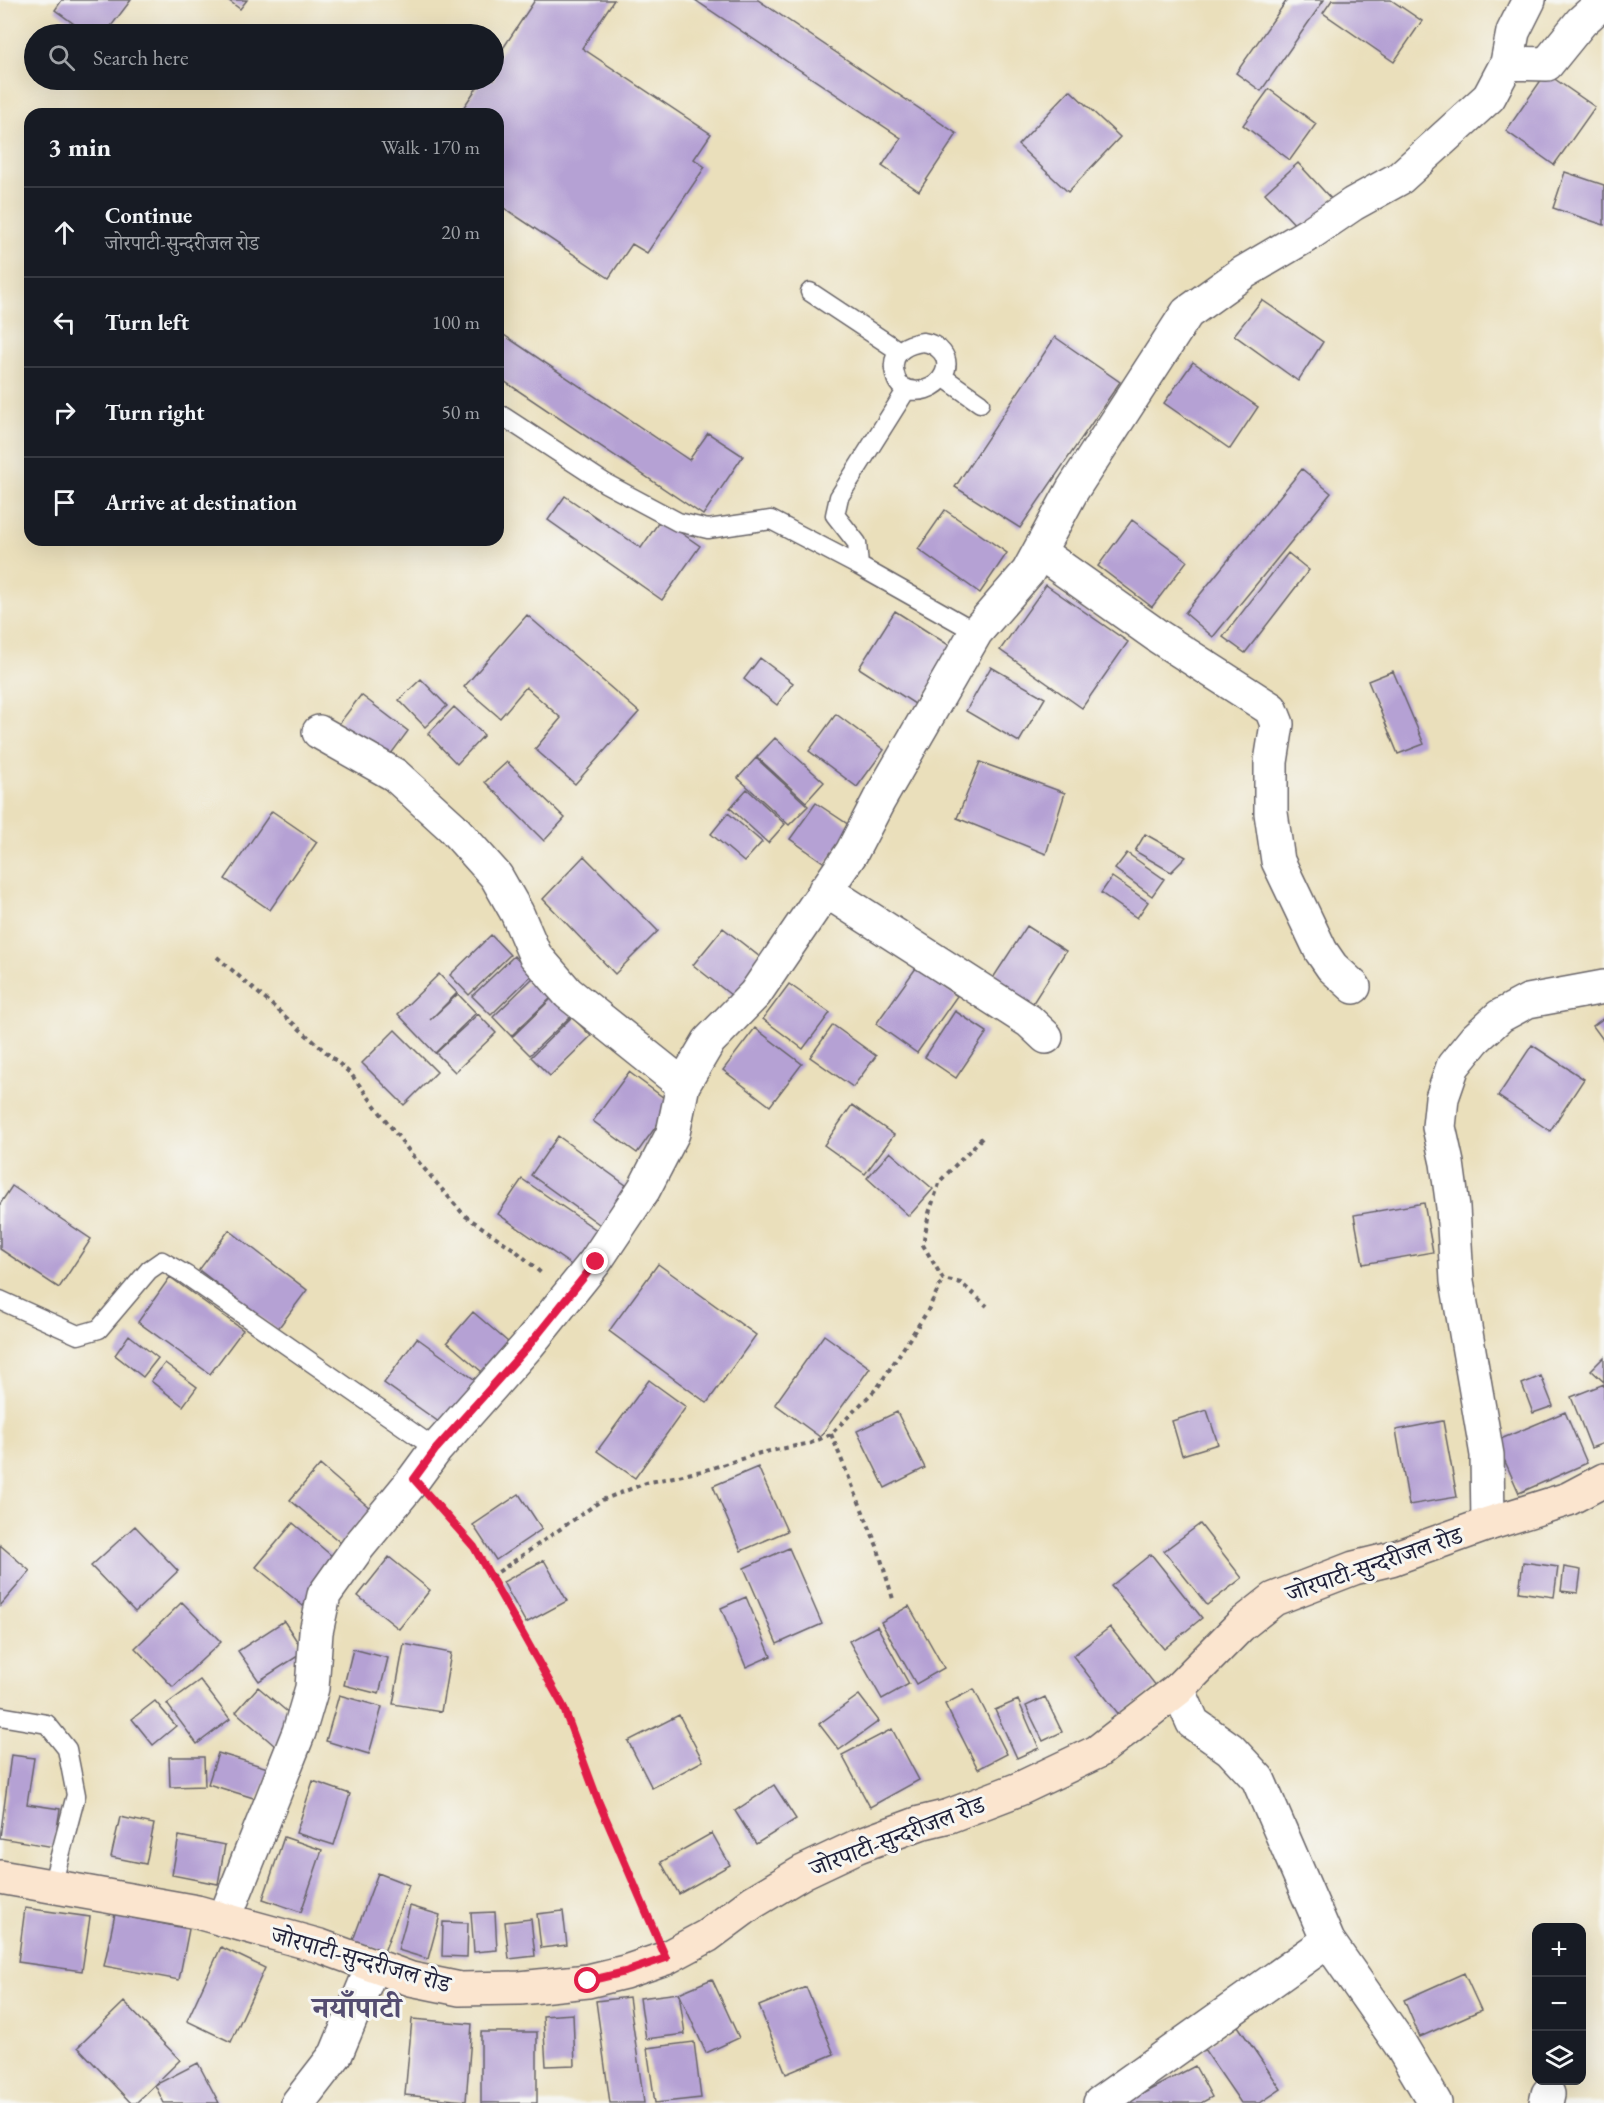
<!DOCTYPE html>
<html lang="en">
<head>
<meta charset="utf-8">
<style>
  :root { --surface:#171b24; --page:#20242c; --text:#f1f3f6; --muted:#9ea1a6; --line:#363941 }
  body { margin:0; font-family:"EB Garamond","Noto Serif Devanagari",serif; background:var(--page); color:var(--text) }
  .controls { position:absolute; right:18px; bottom:18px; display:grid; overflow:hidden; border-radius:12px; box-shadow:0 6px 24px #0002 }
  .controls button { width:54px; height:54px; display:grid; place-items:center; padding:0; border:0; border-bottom:2px solid var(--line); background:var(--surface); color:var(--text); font:30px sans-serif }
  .stop { position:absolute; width:18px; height:18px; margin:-14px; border:4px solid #e11d48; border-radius:50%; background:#fff }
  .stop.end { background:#e11d48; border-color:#fff; box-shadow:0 2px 6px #0008 }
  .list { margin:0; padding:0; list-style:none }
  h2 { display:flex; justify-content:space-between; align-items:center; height:78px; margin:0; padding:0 24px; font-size:26px }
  h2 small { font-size:20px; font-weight:400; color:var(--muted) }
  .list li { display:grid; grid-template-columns:39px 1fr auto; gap:18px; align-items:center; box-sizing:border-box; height:90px; padding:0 24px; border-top:2px solid var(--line) }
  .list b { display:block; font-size:22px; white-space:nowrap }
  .list p { margin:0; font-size:20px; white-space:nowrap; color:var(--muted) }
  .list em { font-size:20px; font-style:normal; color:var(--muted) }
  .icon { flex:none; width:33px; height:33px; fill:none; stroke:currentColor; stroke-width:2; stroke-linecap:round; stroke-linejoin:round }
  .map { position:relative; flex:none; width:1604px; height:2103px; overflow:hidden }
  .search { position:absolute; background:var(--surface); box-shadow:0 6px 24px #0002; left:24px; top:24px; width:480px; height:66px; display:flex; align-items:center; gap:15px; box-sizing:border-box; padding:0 21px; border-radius:33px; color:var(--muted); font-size:22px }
  .panel { position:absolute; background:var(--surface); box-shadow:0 6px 24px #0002; left:24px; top:108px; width:480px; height:438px; border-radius:18px }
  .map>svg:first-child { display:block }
  .building { fill:#b5a1d4 }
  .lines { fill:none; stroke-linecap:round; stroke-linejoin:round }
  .lane-casing { stroke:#686468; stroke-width:21 }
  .street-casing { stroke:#686468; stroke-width:36 }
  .secondary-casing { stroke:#686468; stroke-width:36 }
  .path { stroke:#686468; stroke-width:4; stroke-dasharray:4.5 4.5; stroke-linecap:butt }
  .lane { stroke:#fff; stroke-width:18 }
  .street { stroke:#fff; stroke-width:33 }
  .secondary { stroke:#fbe5cf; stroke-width:33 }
  .route { stroke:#e11d48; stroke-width:8 }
  .labels { text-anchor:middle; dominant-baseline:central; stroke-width:6; stroke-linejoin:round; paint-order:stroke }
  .street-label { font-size:24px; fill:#22223b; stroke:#f6f6f2 }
  .district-label { font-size:30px; font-weight:bold; fill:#554e71; stroke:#f6f6f2 }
</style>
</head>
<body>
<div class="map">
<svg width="1604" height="2103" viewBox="0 0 1604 2103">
  <rect width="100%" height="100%" fill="#f6f6f2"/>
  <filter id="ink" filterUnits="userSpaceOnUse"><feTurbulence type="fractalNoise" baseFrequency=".0167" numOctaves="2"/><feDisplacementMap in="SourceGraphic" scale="12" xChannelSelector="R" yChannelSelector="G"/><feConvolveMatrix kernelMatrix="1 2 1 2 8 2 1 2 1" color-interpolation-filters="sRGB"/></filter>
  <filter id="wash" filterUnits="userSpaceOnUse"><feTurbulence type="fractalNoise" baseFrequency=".008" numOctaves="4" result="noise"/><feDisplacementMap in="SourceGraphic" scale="24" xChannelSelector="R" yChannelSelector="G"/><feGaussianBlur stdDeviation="1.35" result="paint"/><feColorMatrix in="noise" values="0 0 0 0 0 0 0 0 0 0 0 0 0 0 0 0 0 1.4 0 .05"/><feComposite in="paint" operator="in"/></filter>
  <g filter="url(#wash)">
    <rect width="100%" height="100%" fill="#eadfbb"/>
    <g id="blocks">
      <path class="building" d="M62,0H131L105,34H88L55,10Z
        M228,0H247L240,9Z
        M535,0H614L582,48L711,134L694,159L705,167L647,253L632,244L609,278L498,204V114H459L482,80H494V62Z
        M695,0H758L957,134L919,191L882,166L901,138Z
        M1287,0H1324L1261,91L1236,73Z
        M1332,0H1391L1422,21L1394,62L1323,13Z
        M1546,73L1595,107L1554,165L1506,131Z
        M1269,89L1316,124L1290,160L1243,125Z
        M1070,90L1120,137L1068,192L1018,145Z
        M1298,163L1334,202L1301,231L1265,193Z
        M1565,172L1604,185V225L1553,208Z
        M1262,300L1323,342L1298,381L1234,335Z
        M498,331L689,460L708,433L743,456L703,515L498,377Z
        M1055,337L1120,382L1020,528L955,487Z
        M1193,362L1258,407L1230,449L1164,403Z
        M1302,469L1331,493L1213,637L1185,613Z
        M565,496L641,548L661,519L700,546L662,600L548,520Z
        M945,510L1007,553L980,593L918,549Z
        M1132,520L1187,561L1152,607L1098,566Z
        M1288,553L1309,570L1245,653L1223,637Z
        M1046,585L1128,642L1082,708L1000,650Z
        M895,611L955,649L918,706L859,668Z
        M527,615L639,712L575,784L535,749L561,718L526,687L500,718L464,687Z
        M760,658L793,683L777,705L744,679Z
        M991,667L1045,698L1019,742L966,711Z
        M1393,671L1424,744L1398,754L1368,681Z
        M421,679L447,706L425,727L399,700Z
        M361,695L408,731L385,762L338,725Z
        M454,707L484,735L457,764L428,734Z
        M836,714L884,750L857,787L809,751Z
        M775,738L824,782L806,802L757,757Z
        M756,758L808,806L789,825L738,778Z
        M507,762L565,818L544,841L485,782Z
        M980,762L1065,793L1046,854L957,818Z
        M747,789L785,824L768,843L730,808Z
        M816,803L852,827L826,864L790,839Z
        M272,811L317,842L270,910L225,879Z
        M728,813L762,842L744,862L711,834Z
        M1145,834L1186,857L1171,872L1135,851Z
        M1127,853L1164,879L1152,896L1115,869Z
        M584,856L658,931L615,974L543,899Z
        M1112,877L1148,902L1137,918L1101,893Z
        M1027,926L1066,951L1031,1006L991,981Z
        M723,928L765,961L736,999L693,965Z
        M491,935L510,955L469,995L450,975Z
        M514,956L532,975L491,1015L472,996Z
        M916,968L957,996L917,1053L876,1024Z
        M439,974L457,993L430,1020L458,994L476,1013L435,1053L398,1014Z
        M534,977L553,996L511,1036L493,1017Z
        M789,984L830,1013L803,1049L763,1019Z
        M553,997L572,1015L530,1055L512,1037Z
        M955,1011L987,1032L956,1078L925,1057Z
        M478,1014L496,1033L455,1072L436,1053Z
        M572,1017L591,1036L550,1076L531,1057Z
        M1604,1018V1041L1593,1026Z
        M833,1025L876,1056L853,1087L810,1057Z
        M755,1028L802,1064L770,1106L723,1070Z
        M395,1030L437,1072L404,1105L362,1063Z
        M1532,1045L1584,1079L1550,1131L1498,1096Z
        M629,1072L672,1104L637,1153L593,1121Z
        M852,1105L894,1135L865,1174L824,1145Z
        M558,1136L634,1191L606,1229L531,1175Z
        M890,1152L933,1189L909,1216L867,1178Z
        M522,1179L604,1235L580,1271L498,1214Z
        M12,1186L91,1239L59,1288L0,1249V1204Z
        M1424,1203L1433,1252L1363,1264L1354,1215Z
        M229,1230L307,1290L277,1330L199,1270Z
        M658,1264L756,1335L707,1403L609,1331Z
        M170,1277L243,1330L210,1374L138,1322Z
        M473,1312L508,1342L482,1372L447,1342Z
        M129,1335L158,1358L143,1377L115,1355Z
        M824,1335L870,1368L820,1437L775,1404Z
        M417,1338L478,1382L446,1427L384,1383Z
        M1604,1357V1382L1591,1370Z
        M165,1363L197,1387L183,1406L151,1381Z
        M1541,1376L1553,1406L1533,1413L1522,1384Z
        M649,1380L686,1407L635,1478L597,1451Z
        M1604,1384V1443L1591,1448L1571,1397Z
        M1207,1410L1218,1444L1182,1455L1172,1421Z
        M897,1412L925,1468L885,1488L857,1431Z
        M1565,1412L1587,1463L1519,1493L1496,1441Z
        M1443,1421L1457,1497L1409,1505L1396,1430Z
        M320,1465L371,1509L341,1543L290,1500Z
        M758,1467L787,1531L741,1551L713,1486Z
        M519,1494L542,1529L496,1560L473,1525Z
        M293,1523L339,1562L303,1606L256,1567Z
        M1200,1524L1242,1578L1207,1605L1164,1551Z
        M135,1526L178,1571L135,1612L91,1566Z
        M0,1545L30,1571L0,1606Z
        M789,1548L822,1624L777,1644L744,1568Z
        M1151,1554L1202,1618L1164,1649L1111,1586Z
        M389,1557L430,1590L399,1629L358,1596Z
        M544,1560L567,1601L526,1623L503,1582Z
        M1523,1562L1558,1567L1554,1597L1519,1592Z
        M1564,1567L1581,1570L1578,1593L1561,1591Z
        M746,1597L771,1656L746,1667L721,1608Z
        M182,1602L221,1642L173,1687L135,1648Z
        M909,1606L944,1668L916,1684L881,1622Z
        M284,1621L304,1652L259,1681L238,1651Z
        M877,1626L909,1684L882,1699L849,1641Z
        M1110,1627L1157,1687L1120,1716L1073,1656Z
        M404,1644L451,1653L441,1712L393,1704Z
        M353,1649L388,1658L379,1694L344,1685Z
        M200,1680L230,1719L197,1744L167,1704Z
        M258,1687L297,1720L275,1746L236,1712Z
        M974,1689L1007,1754L978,1769L945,1704Z
        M339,1695L382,1707L369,1754L326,1741Z
        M859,1695L879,1721L839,1750L819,1724Z
        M1045,1697L1062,1732L1043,1741L1026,1706Z
        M1018,1700L1039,1748L1017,1758L995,1710Z
        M155,1701L176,1726L153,1745L132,1719Z
        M679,1715L703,1761L652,1788L628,1741Z
        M892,1729L919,1780L870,1807L842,1755Z
        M218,1753L271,1769L257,1799L208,1784Z
        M11,1755L34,1758L27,1804L60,1809L54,1847L0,1838Z
        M169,1757H204L205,1786L170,1787Z
        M313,1781L350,1794L334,1845L296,1833Z
        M774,1785L796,1819L756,1844L735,1811Z
        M120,1817L154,1824L146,1864L111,1857Z
        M712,1833L730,1865L679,1894L661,1862Z
        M179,1836L225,1845L218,1884L172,1875Z
        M284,1837L322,1850L301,1912L263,1899Z
        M378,1873L409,1885L384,1952L353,1940Z
        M410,1906L440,1915L428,1959L398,1950Z
        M25,1908L90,1917L82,1971L18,1962Z
        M563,1911L567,1945L541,1948L537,1914Z
        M495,1912L497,1950L474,1952L471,1913Z
        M115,1914L189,1929L179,1980L104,1966Z
        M531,1919L535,1956L509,1959L505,1922Z
        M443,1922L468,1923L467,1957L442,1956Z
        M221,1947L265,1968L231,2042L187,2021Z
        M1464,1973L1481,2010L1420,2037L1404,2000Z
        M712,1979L739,2038L706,2053L679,1993Z
        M806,1987L834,2054L786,2074L759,2006Z
        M679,1993L685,2034L646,2039L640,1998Z
        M629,1997L644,2103H610L596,2001Z
        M124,2002L180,2060L136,2103H131L78,2047Z
        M573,2014L575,2065L546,2066L543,2016Z
        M412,2019L472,2024L466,2101L405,2095Z
        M1238,2026L1281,2089L1260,2103H1241L1204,2049Z
        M481,2032H537V2103H481Z
        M694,2042L701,2098L655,2103L647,2048Z
        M198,2063L219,2103H164L155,2085Z
        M1195,2066L1212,2097L1201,2103H1125Z"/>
    </g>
  </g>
  <g filter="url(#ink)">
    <use href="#blocks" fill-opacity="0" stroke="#686468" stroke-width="1.5"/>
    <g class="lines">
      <defs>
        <path id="lane" d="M810,292L899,351
          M923,342C938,344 952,357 944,374C937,389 916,396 901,386C896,382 895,375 894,369C892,351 907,344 923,342Z
          M943,377L980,403
          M498,413L605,483L678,522L708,529L771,520L859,566L976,632
          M859,566L857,543L835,515L839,497L907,389
          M0,1300L78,1335L99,1329L149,1270L162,1261L186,1275L436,1449
          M0,1716L47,1724L67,1749L76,1795L52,1886"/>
        <path id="street" d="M1507,63L1547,64L1581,22L1604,1
          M1039,552L1159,637L1271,709L1277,724L1271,762V813L1278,861L1321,951L1332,967L1354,987
          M319,732L395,775L452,827L496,876L517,913L535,955L568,993L683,1085
          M825,890L1029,1021L1046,1037
          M1488,1524L1487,1455L1457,1281L1453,1207L1447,1163L1439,1127L1442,1098L1453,1066L1475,1039L1500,1016L1528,1001L1604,987
          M1178,1689L1193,1723L1230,1749L1258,1779L1328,1941L1400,2044L1435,2103
          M224,1920L299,1732L312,1688L316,1632L324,1595L359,1546L414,1479L436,1449L529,1344L595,1262L644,1189L673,1133L683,1085L709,1041L755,994L852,852L879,800L976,632L1028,572L1073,489L1187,313L1243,273L1309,234L1353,204L1400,178L1444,138L1489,97L1507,63L1513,32L1529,0
          M298,2103L336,2054L373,1965
          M1100,2103L1328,1941
          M1546,2103L1548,2094"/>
        <path id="secondary" d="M0,1877L197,1912L320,1946L411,1979L460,1989L520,1988L588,1981L625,1972L666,1958L707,1936L753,1902L803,1872L858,1846L920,1823L949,1816L1019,1789L1097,1752L1178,1689L1240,1626L1274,1599L1354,1568L1391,1559L1488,1524L1568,1499L1604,1480"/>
      </defs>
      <use href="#lane" class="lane-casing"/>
      <use href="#street" class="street-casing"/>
      <use href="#secondary" class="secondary-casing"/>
      <path class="path" d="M217,957L351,1074L409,1151L464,1215L515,1250L541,1273
        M982,1138L940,1181L929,1213L923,1245L943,1279L961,1283L987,1306
        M831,1434L877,1546L893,1599
        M437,1504L474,1547L563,1706L597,1798L652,1925
        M491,1577L602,1500L646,1483L706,1470L760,1453L811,1443L831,1434L878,1387L927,1312L943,1279"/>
      <use href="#lane" class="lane"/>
      <use href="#street" class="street"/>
      <use href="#secondary" class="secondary"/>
    </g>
  </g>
  <g class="lines" filter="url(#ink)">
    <path class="route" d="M588,1981L625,1972L666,1958L597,1798L563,1706L474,1547L414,1479L436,1449L530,1344L596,1262"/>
  </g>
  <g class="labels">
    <g class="street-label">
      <text transform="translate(1374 1564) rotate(-19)">जोरपाटी-सुन्दरीजल रोड</text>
      <text transform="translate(897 1836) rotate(-21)">जोरपाटी-सुन्दरीजल रोड</text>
      <text transform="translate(361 1959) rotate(16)">जोरपाटी-सुन्दरीजल रोड</text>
    </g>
    <g class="district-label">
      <text x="357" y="2007">नयाँपाटी</text>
    </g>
  </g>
</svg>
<div class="controls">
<button>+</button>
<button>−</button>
<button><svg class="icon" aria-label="layers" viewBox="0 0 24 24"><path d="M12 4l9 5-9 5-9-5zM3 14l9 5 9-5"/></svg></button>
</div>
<div class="stop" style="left:588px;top:1981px"></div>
<div class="stop end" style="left:596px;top:1262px"></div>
<div class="search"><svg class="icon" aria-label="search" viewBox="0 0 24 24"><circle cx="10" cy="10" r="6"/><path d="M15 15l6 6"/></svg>Search here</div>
<section class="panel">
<h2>3 min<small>Walk · 170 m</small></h2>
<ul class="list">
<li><svg class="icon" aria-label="ahead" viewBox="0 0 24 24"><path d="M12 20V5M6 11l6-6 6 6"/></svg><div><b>Continue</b><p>जोरपाटी-सुन्दरीजल रोड</p></div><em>20 m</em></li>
<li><svg class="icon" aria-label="left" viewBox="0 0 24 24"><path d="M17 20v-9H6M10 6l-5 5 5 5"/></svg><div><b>Turn left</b></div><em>100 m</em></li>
<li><svg class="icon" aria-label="right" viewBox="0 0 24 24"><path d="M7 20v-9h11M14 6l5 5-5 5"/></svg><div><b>Turn right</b></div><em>50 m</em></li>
<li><svg class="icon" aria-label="arrive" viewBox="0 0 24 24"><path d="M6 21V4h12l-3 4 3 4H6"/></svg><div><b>Arrive at destination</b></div></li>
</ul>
</section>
</div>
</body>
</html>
